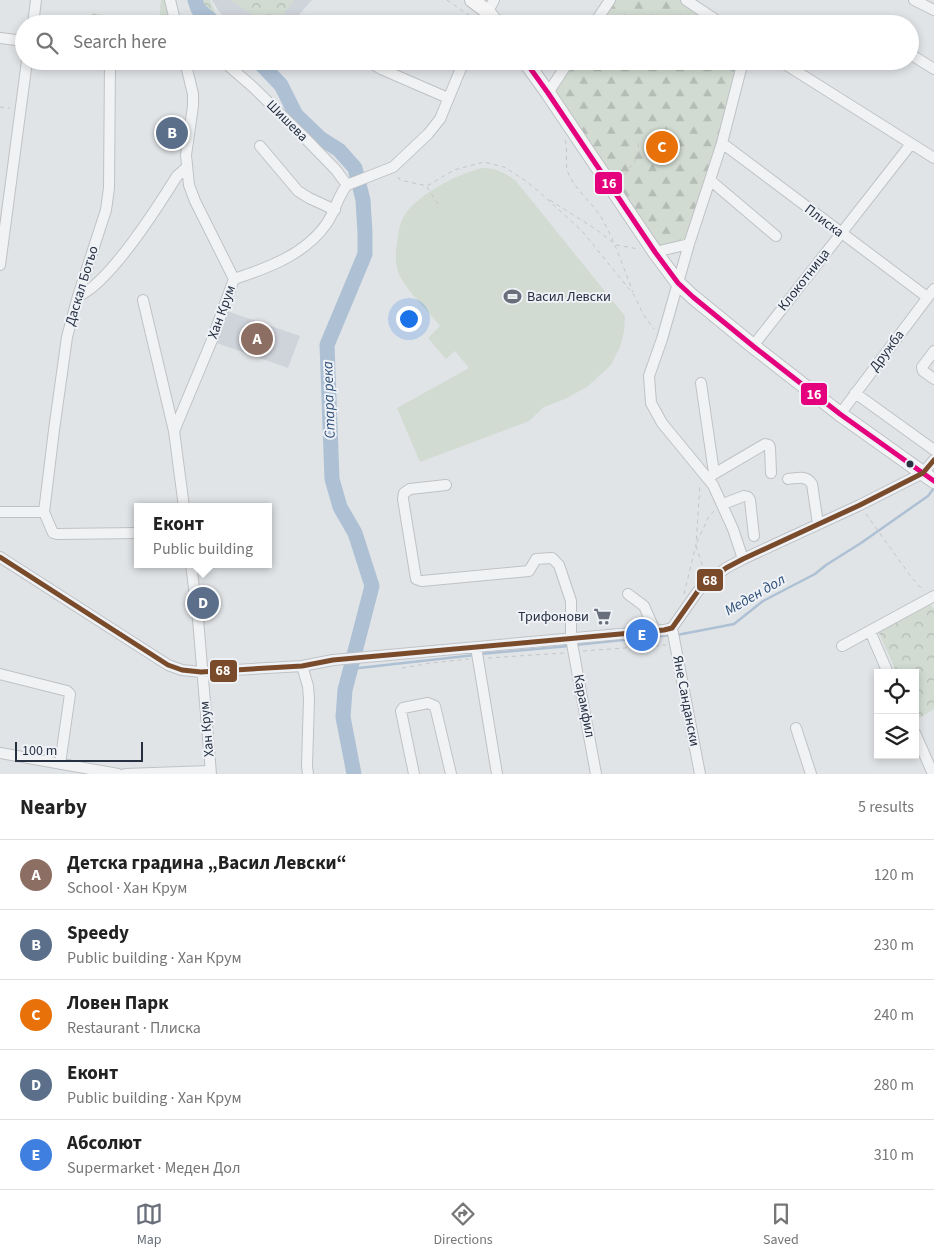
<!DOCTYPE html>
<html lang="en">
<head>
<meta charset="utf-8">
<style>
  :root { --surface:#fff; --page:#f6f6f6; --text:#222; --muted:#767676; --line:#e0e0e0; --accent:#686f7b }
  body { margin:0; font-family:"Source Sans 3",sans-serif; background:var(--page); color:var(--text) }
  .controls { position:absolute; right:15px; bottom:15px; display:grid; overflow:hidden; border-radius:0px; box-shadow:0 2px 8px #0003 }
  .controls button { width:45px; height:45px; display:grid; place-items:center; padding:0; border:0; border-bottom:1px solid var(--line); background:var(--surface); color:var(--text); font:25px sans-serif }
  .scale { position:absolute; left:15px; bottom:12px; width:128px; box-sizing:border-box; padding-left:5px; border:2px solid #273041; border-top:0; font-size:14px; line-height:18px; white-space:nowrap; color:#273041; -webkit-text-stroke:4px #eef2f7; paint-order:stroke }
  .you { position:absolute; left:408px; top:318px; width:18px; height:18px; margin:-12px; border:4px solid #fff; border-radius:50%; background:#1a73e8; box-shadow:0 0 0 8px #1a73e833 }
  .badge { display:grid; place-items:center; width:32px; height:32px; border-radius:50%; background:var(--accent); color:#fff; font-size:16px; font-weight:700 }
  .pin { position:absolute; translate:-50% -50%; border:2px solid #fff; box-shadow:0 1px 5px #0006 }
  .popup { position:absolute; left:134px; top:503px; width:138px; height:65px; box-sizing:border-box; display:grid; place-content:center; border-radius:0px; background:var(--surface); filter:drop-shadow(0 1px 4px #0005); font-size:16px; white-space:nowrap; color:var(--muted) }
  .popup b { font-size:19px; color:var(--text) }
  .popup::after { content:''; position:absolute; left:50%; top:100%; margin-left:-10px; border:10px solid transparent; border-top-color:var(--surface) }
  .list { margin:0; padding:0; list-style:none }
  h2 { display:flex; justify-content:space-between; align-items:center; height:65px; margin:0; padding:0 20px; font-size:21px }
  h2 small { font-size:16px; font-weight:400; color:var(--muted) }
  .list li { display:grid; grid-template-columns:32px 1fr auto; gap:15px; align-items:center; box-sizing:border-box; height:70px; padding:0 20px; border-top:1px solid var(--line) }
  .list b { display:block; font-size:19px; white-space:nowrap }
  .list p { margin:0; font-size:16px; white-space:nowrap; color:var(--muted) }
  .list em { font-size:16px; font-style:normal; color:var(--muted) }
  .icon { flex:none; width:28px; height:28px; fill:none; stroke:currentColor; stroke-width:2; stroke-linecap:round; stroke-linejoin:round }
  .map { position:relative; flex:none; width:934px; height:774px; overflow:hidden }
  .search { position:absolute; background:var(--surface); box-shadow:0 2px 8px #0003; left:15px; right:15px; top:15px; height:55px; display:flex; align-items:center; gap:12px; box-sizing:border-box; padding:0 18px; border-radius:28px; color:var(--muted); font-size:19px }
  .sheet { height:415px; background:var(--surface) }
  nav { display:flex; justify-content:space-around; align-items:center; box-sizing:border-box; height:70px; border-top:1px solid var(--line); background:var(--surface); font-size:14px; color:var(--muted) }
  nav a { display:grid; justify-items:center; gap:2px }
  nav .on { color:var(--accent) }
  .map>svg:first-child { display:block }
  .built { fill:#cfd3da }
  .green { fill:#d1dbd1 }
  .forest { fill:url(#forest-firs) }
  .park { fill:url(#park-crowns) }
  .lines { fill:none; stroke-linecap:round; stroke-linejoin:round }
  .stream { stroke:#adc0d4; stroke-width:2.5 }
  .river { stroke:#adc0d4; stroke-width:15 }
  .minor-casing { stroke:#bfc2c5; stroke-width:12 }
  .major-casing { stroke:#bdc1c5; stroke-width:16 }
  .path { stroke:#c3c5ca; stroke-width:1; stroke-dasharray:4 4; stroke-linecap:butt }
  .minor { stroke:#f1f2f3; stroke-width:10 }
  .major { stroke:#f5f5f6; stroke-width:14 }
  .bus-1-casing { stroke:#eef2f7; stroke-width:9 }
  .bus-2-casing { stroke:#eef2f7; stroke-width:9 }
  .bus-1 { stroke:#e5007d; stroke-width:5 }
  .bus-2 { stroke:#7a4b2a; stroke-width:5 }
  .bus-dot { fill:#273041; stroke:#eef2f7; stroke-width:2 }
  .labels { text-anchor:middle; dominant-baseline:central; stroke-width:4; stroke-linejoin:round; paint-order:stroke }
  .street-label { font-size:14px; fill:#273041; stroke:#eef2f7 }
  .poi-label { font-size:14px; fill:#273041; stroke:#eef2f7; text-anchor:start }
  .water-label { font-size:15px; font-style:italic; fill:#2e4f78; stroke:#eef2f7 }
  .line-badge { stroke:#eef2f7; stroke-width:2 }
  .badge-label { font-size:14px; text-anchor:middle; font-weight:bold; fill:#fff }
</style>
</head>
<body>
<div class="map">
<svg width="934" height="774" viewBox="0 0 934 774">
  <defs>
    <pattern id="forest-firs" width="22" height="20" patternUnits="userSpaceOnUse" patternTransform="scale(1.25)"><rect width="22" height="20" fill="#d1dbd1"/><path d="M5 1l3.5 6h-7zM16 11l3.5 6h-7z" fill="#b3bcb5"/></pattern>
    <pattern id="park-crowns" width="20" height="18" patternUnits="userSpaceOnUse" patternTransform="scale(1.25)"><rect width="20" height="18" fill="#d1dbd1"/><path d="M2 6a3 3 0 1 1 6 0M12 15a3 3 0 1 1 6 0" fill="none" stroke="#b3bcb5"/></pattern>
  </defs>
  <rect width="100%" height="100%" fill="#e1e4e7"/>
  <path class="built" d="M212,0H312L291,24H234L220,13Z
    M224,310L300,336L288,368L214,342Z"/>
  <path class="green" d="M483,168C497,168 504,173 515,180L625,316L624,332L620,347L611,365L587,387L565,399L544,407L529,421L420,462L397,408L469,368L455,351L446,359L428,338L440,326C429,312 409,293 401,278C395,268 395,255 397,244C398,236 399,225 403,218C414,196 460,172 483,168Z"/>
  <path class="forest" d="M610,0H686L722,24H594Z
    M569,61H743L689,244L655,252L548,93Z"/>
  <path class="park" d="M161,0H171L176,24H92V13L159,24Z
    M187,0H210L219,22L216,24H196Z
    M231,0H294L277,24H266Z
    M930,604L934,609V709L917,719L915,714V673H897L878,631Z"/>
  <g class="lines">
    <path class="stream" d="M677,635L734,624L763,601L815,574L826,565L861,543L928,496L934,488
      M575,645L671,635
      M480,654L569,646
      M350,669L475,655"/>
    <path class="river" d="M195,0L198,9L216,24
      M258,61L281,85L296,115L320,138L339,150L355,168L363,200L365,233V254L327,345L332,479L340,507L355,533L372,586L345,690L343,717L354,774"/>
    <defs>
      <path id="minor" d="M170,0L176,24
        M686,0L722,24
        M914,0L934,10
        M33,24L36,0
        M481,24L494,0
        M594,24L610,0
        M0,38L24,41
        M910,54L934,69
        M223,61L254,88L303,136L336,170L347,185
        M368,61L381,69L448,98
        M780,61L934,158
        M548,93L569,61
        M722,143L927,297
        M260,146L298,191L309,198L335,210
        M710,180L776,236
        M655,252L689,244
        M0,265L27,61
        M234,279C268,268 306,254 327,223C335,211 338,196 347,185L393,167L428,134L440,119L464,61
        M78,296C108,285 159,205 177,176L187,167
        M143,300L174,431
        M753,346L911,144
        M934,351L922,367L923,371L934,379
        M701,383L714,473
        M855,393L934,450
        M840,414L934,289
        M707,478L765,444L769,445L770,448L771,473
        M788,479C798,478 806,475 812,484L818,524
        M446,485L410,489L404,493L403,499L416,579L422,581L529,571L536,559L552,558L559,565L571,601V638L596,774
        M723,504L744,496L748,497L750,500L754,536
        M184,507L174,431L212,340L234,279L195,201L189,185L186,155L193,106V94L185,61
        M0,512H44L53,533L57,534L138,533
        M44,512L54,430L67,337L78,296L106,210L109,188L110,61
        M0,557L168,665L182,670L201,672L302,666L333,660L664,630L672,628L698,591L708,582L726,568L743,559L860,505L923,473L934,460
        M743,559L733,529L713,485L662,423L651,403L649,376L662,339L689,244L722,143L743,61
        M191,564L198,619L211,774
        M628,594L644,606L655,631
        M672,628L700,774
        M870,631L888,673
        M842,646L934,596
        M476,647L497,774
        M302,666L308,686L309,699L307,766L308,774
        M0,674L67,691L70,694L60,764
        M796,728L811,774
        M915,733L933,774
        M0,753L118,774
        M125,774L210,771
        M414,774L401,711L403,708L428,703L435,706L451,774"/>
      <path id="major" d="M472,0L488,12L497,24
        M525,61L548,93L655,252L678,283L693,297L753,346L840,414L934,481"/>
    </defs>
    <use href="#minor" class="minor-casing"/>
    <use href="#major" class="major-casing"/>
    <path class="path" d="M447,0L473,18
      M0,107L10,108
      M565,140C569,151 563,166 570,177C578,192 592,203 601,217C615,241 623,267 633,292
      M398,177L400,180L427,186L454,170L484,162L504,167L526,181L545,197L582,231L634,295L643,314L654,329
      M620,181L639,155L638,141
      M427,187L438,204
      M550,200L597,230L616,245L639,249
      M866,514L912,578L924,591
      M697,542L709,516L714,511
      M696,546L705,573
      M684,594L696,545L700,484
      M583,651L666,645
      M488,658L564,653
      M402,668L431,663L469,659"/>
    <use href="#minor" class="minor"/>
    <use href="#major" class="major"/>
    <defs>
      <path id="bus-1" d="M525,61L548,93L655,252L678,283L693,297L753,346L840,414L934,481"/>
      <path id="bus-2" d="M0,557L168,665L182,670L201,672L302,666L333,660L664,630L672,628L698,591L708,582L726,568L743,559L860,505L923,473L934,460"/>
    </defs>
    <use href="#bus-1" class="bus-1-casing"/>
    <use href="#bus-2" class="bus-2-casing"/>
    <use href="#bus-1" class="bus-1"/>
    <use href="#bus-2" class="bus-2"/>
  </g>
  <defs>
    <symbol id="stadium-bare" viewBox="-9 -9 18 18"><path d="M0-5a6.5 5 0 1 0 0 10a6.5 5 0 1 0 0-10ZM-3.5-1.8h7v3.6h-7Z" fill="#686f7b" stroke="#eef2f7" stroke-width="2.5" paint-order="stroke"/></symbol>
    <symbol id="supermarket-bare" viewBox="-9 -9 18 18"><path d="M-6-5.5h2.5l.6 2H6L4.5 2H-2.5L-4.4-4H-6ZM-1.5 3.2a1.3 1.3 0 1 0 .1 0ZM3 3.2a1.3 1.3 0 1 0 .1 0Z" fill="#686f7b" stroke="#eef2f7" stroke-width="2.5" paint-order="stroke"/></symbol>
  </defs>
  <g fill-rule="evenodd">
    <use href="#stadium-bare" x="500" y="284" width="25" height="25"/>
    <use href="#supermarket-bare" x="590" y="604" width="25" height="25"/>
  </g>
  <circle class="bus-dot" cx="910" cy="464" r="4.5"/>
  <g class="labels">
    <g class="street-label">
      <text transform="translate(287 121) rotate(45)">Шишева</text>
      <text transform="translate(824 221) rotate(37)">Плиска</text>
      <text transform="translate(804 280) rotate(-52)">Клокотница</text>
      <text transform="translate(82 286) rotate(-73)">Даскал Ботьо</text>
      <text transform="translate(222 312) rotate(-70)">Хан Крум</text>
      <text transform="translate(887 351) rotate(-53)">Дружба</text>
      <text transform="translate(686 701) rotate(79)">Яне Сандански</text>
      <text transform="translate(584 706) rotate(79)">Карамфил</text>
      <text transform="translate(207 729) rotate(-95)">Хан Крум</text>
    </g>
    <g class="poi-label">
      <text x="527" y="297">Васил Левски</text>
      <text x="589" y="617" text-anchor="end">Трифонови</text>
    </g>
    <g class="water-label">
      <text transform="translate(329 400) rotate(-92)">Стара река</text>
      <text transform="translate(755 595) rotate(-30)">Меден дол</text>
    </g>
  </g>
  <g class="line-badge">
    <rect x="594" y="171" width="29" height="24" rx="5" fill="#e5007d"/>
    <rect x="800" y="382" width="28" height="24" rx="5" fill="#e5007d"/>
    <rect x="696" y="568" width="28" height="24" rx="5" fill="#7a4b2a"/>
    <rect x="209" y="659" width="29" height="24" rx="5" fill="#7a4b2a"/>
  </g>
  <g class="badge-label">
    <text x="609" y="188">16</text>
    <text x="814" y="399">16</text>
    <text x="710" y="585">68</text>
    <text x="223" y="675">68</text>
  </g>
</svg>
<div class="controls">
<button><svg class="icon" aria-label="locate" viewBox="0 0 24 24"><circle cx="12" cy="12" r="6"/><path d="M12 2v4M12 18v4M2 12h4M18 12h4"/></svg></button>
<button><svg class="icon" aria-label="layers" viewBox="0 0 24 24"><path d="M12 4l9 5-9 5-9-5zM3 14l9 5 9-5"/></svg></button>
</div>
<div class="scale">100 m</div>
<div class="you"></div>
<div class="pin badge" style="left:257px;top:339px;background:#8d6e63">A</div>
<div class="pin badge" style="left:172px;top:133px;background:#5c6f8a">B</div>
<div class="pin badge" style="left:662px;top:147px;background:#e8710a">C</div>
<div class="pin badge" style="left:203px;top:603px;background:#5c6f8a">D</div>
<div class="popup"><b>Еконт</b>Public building</div>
<div class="pin badge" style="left:642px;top:635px;background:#3f7fe0">E</div>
<div class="search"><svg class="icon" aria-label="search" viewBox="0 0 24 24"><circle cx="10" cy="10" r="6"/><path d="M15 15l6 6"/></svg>Search here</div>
</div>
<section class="sheet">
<h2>Nearby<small>5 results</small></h2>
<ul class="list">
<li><span class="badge" style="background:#8d6e63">A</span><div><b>Детска градина „Васил Левски“</b><p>School · Хан Крум</p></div><em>120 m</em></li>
<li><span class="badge" style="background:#5c6f8a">B</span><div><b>Speedy</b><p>Public building · Хан Крум</p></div><em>230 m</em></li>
<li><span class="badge" style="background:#e8710a">C</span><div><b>Ловен Парк</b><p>Restaurant · Плиска</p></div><em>240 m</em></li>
<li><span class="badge" style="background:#5c6f8a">D</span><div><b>Еконт</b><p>Public building · Хан Крум</p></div><em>280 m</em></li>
<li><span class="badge" style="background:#3f7fe0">E</span><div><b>Абсолют</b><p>Supermarket · Меден Дол</p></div><em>310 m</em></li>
</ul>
</section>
<nav>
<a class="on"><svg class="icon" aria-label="map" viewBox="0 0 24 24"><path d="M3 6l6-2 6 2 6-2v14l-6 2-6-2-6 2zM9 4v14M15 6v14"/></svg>Map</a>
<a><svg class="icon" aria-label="directions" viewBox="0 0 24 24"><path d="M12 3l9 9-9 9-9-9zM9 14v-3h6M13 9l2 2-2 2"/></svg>Directions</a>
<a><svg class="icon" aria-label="saved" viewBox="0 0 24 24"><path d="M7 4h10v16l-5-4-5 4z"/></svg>Saved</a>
</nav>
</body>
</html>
